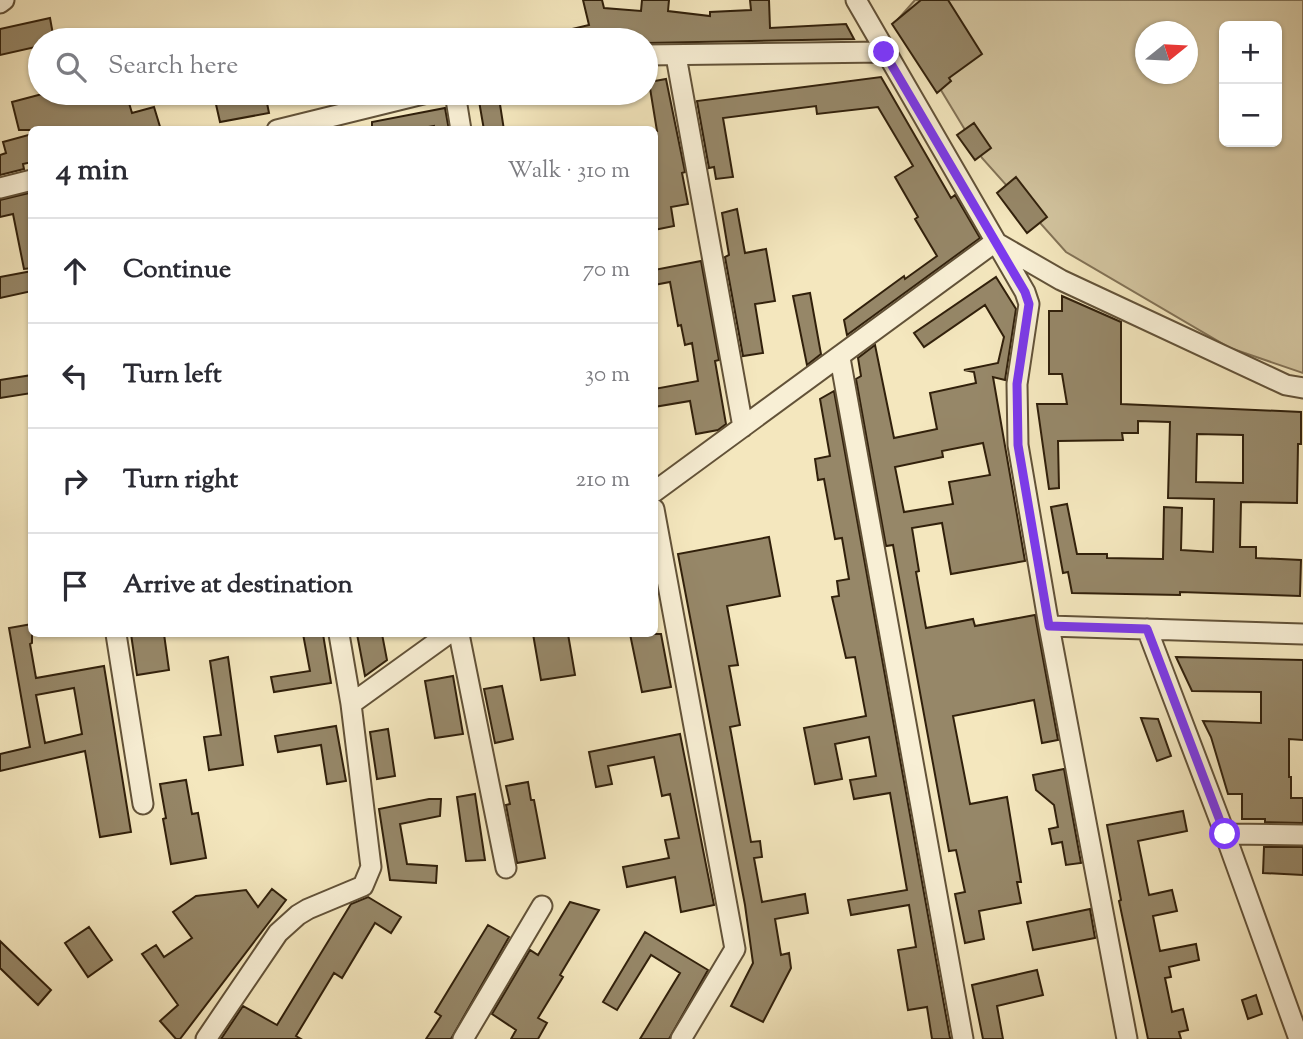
<!DOCTYPE html>
<html lang="en">
<head>
<meta charset="utf-8">
<style>
  :root { --surface:#fff; --page:#f7f7f7; --text:#2b2b33; --muted:#7c7c81; --line:#e1e1e2 }
  body { margin:0; font-family:"Sorts Mill Goudy",serif; background:var(--page); color:var(--text) }
  .controls { position:absolute; right:21px; top:21px; display:grid; overflow:hidden; border-radius:10px; box-shadow:0 2px 5px #0004 }
  .controls button { width:63px; height:63px; display:grid; place-items:center; padding:0; border:0; border-bottom:2px solid var(--line); background:var(--surface); color:var(--text); font:35px sans-serif }
  .compass { position:absolute; left:1135px; top:21px; width:63px; height:63px; border-radius:50%; background:var(--surface); box-shadow:0 2px 5px #0004; rotate:72deg }
  .stop { position:absolute; width:21px; height:21px; margin:-16px; border:5px solid #7c3aed; border-radius:50%; background:#fff }
  .stop.end { background:#7c3aed; border-color:#fff; box-shadow:0 2px 7px #0008 }
  .list { margin:0; padding:0; list-style:none }
  h2 { display:flex; justify-content:space-between; align-items:center; height:91px; margin:0; padding:0 28px; font-size:30px }
  h2 small { font-size:23px; font-weight:400; color:var(--muted) }
  .list li { display:grid; grid-template-columns:46px 1fr auto; gap:21px; align-items:center; box-sizing:border-box; height:105px; padding:0 28px; border-top:2px solid var(--line) }
  .list b { display:block; font-size:26px; white-space:nowrap }
  .list em { font-size:23px; font-style:normal; color:var(--muted) }
  .icon { flex:none; width:38px; height:38px; fill:none; stroke:currentColor; stroke-width:2; stroke-linecap:round; stroke-linejoin:round }
  .map { position:relative; flex:none; width:1303px; height:1039px; overflow:hidden }
  .search { position:absolute; background:var(--surface); box-shadow:0 2px 5px #0004; left:28px; top:28px; width:630px; height:77px; display:flex; align-items:center; gap:18px; box-sizing:border-box; padding:0 24px; border-radius:38px; color:var(--muted); font-size:26px }
  .panel { position:absolute; background:var(--surface); box-shadow:0 2px 5px #0004; left:28px; top:126px; width:630px; height:511px; border-radius:10px }
  .map>svg:first-child { display:block }
  .green { fill:#d3c5a0; stroke:#827256; stroke-width:2; fill-rule:evenodd }
  .building { fill:#968768; stroke:#31200b; stroke-width:2; fill-rule:evenodd }
  .lines { fill:none; stroke-linecap:round; stroke-linejoin:round }
  .minor-casing { stroke:#625238; stroke-width:23 }
  .minor { stroke:#f8efd5; stroke-width:19 }
  .route { stroke:#7c3aed; stroke-width:9 }
</style>
</head>
<body>
<div class="map">
<svg width="1303" height="1039" viewBox="0 0 1303 1039">
  <rect width="100%" height="100%" fill="#f4e7be"/>
  <filter id="stains"><feTurbulence type="fractalNoise" baseFrequency=".00286" numOctaves="4"/><feColorMatrix values="0 0 0 0 .2 0 0 0 0 .09 0 0 0 0 .02 0 0 0 .5 -.17"/></filter>
  <radialGradient id="worn" r=".72"><stop offset=".6" stop-color="#630" stop-opacity="0"/><stop offset="1" stop-color="#630" stop-opacity=".3"/></radialGradient>
  <path class="green" d="M915,0H1303V373L1230,348L1066,252L982,158L898,19ZM1224,26H1277V142H1224ZM1146,32H1188V74H1146Z"/>
  <path class="building" d="M583,0H602L604,8L641,11L642,0H669L668,11L710,16V12L751,10L750,0H769L770,28L846,24L854,39L646,43V40H552L551,34L589,25Z
    M921,0H948L982,54L949,78L951,81L937,93L892,24Z
    M50,18L54,40H40V46L0,55V29Z
    M881,77L951,198L955,195L980,238L847,335L844,320L904,276L905,279L937,256L915,219L918,217L895,177L913,166L878,107L817,114L816,106L723,118L733,177L716,179L714,167L709,168L697,101Z
    M666,79L685,172L682,173L688,204L671,207L674,226L654,230V131H657L649,82Z
    M46,93H126L132,113L154,107L161,130H19L12,102Z
    M253,93H265L269,113L220,122L215,100Z
    M499,98L504,130H484L479,101Z
    M445,108L449,130H435L434,126L413,130H372V122Z
    M974,123L991,148L975,160L957,135Z
    M32,134V162L23,164L24,169L0,175V155L6,153L3,142Z
    M1016,177L1047,217L1027,233L997,193Z
    M29,193L32,206V268L24,269L13,214L0,217V200Z
    M737,209L745,253L766,249L775,301L755,304L763,353L743,356L725,257L729,255L722,213Z
    M701,261L719,360L715,361L726,424L718,430L696,434L690,401L654,407V389L698,381L692,343L685,345L681,325L678,326L670,282L654,285V270Z
    M32,271V291L0,298V277Z
    M996,277L1016,309L1005,380L993,377L1025,561L951,574L942,523L912,528L919,571L916,572L926,628L973,619L975,626L1035,615L1058,740L1042,743L1034,700L953,716L970,804L1007,797L1021,882H1017L1021,903L979,911L984,939L965,943L955,894L965,892L956,850L949,851L893,545L886,546L856,379L861,376L858,358L875,345L894,438L937,429L930,393L976,383L974,372L964,370L998,363L1004,337L985,305L924,347L914,333ZM983,443L990,475L949,482L953,504L904,512L895,467L943,457L942,451Z
    M810,293L821,354L807,365L793,296Z
    M1062,296L1121,322V404L1301,412V444H1298L1297,503L1241,502L1240,547H1256V558L1301,560L1300,596L1180,592V595L1072,593L1068,572L1063,573L1051,507L1067,504L1077,554H1107V558L1163,559L1164,507L1182,508L1181,550L1213,552L1214,499L1168,498L1170,422L1138,421V433H1122L1123,440L1058,441L1059,488L1049,489L1037,404H1067L1062,374H1049V311H1062ZM1197,434L1243,435V483L1196,482Z
    M32,375V393L0,398V380Z
    M834,391L950,1038L951,1039H932L927,1007L908,1010L898,950L916,947L909,905L851,915L848,900L907,890L890,793L854,799L850,780L876,776L869,737L835,744L842,779L815,784L804,728L866,716L855,657L846,658L832,597L839,596L837,581L849,579L842,538L835,539L824,479L818,480L815,459L830,456L820,399Z
    M769,537L780,596L727,606L738,665L729,666L740,725L730,727L751,842L760,841L762,857L754,858L762,902L805,894L808,913L775,919L781,955L789,953L791,968L763,1022L731,1006L753,963L745,905L678,554Z
    M32,624V643L30,644L36,678L104,666L131,832L100,837L85,751L0,771V754L30,747L9,628ZM74,688L82,734L45,743L36,695Z
    M131,634H164L169,670L137,675Z
    M303,634H323L331,683L274,692L271,677L310,671Z
    M357,634H382L387,660L365,676Z
    M533,634H568L575,675L541,680Z
    M630,634H661L671,687L642,692Z
    M228,657L243,765L209,770L204,737L221,735L210,661Z
    M1176,657L1303,660V740L1289,739V777H1291V798H1303V823L1265,822V819H1242V794H1228L1211,737L1203,721L1261,723V692L1192,691Z
    M453,676L463,734L435,738L425,681Z
    M502,686L513,739L495,743L484,689Z
    M1141,718L1158,719L1171,756L1157,761Z
    M336,726L346,781L327,784L321,745L278,752L275,736Z
    M388,729L395,776L377,779L370,732Z
    M680,734L714,905L681,912L675,877L627,887L623,867L669,858L665,840L679,838L670,794L662,796L654,757L608,766L612,784L596,787L589,752Z
    M1064,769L1081,863L1066,865L1062,842L1052,844L1049,829L1058,827L1054,805L1036,790L1033,775Z
    M186,780L192,814L198,813L206,858L171,864L163,819L166,818L160,784Z
    M528,782L531,800H534L545,858L517,863L506,805L510,804L506,786Z
    M475,794L485,860L466,861L457,797Z
    M429,799H441L440,816L400,824L407,864L437,866L436,883L390,880L379,809Z
    M1183,811L1187,831L1138,841L1149,895L1172,890L1177,911L1153,916L1160,951L1196,944L1199,960L1169,967L1171,977L1165,978L1172,1012L1183,1009L1188,1030L1179,1032L1181,1039H1148L1119,901L1121,900L1107,825Z
    M1264,847H1303V875L1263,873Z
    M272,889L286,900L180,1039H176L160,1021L178,1005L142,954L156,945L164,957L192,938L173,912L196,896L246,890L258,907Z
    M368,897L401,917L391,933L375,923L342,978L334,973L296,1036L301,1039H221L243,1006L277,1025L351,904Z
    M570,902L599,910L560,975L563,977L538,1018L547,1023L538,1039H511L516,1030L492,1014L530,950L538,955Z
    M1090,909L1095,938L1033,950L1027,922Z
    M488,925L509,937L451,1039H426L441,1016L435,1012Z
    M89,927L112,960L88,977L65,943Z
    M645,932L708,970L669,1039H640L680,973L651,955L617,1010L603,1002Z
    M0,941L51,990L38,1005L0,968Z
    M1037,970L1043,995L997,1006L1003,1039H983L972,985Z
    M1256,995L1262,1014L1248,1019L1242,1000Z"/>
  <g class="lines">
    <defs>
      <path id="minor" d="M856,0L1025,292L1029,304L1017,384L1018,445L1049,626L1127,1039
        M0,3L4,0
        M646,55L884,52
        M676,56L743,427
        M455,93L461,130
        M277,130L427,93
        M0,188L32,180
        M840,358L963,1039
        M654,492L995,242L1061,280L1286,385L1303,388
        M654,509L735,949L681,1039
        M1049,626L1303,634
        M1147,629L1225,834L1299,1039
        M116,634L143,804
        M459,634L506,868
        M351,704L448,634
        M1225,834L1303,835
        M206,1039L278,933L298,915L308,909L363,886L371,867L351,704L339,634
        M463,1039L542,906"/>
    </defs>
    <use href="#minor" class="minor-casing"/>
    <use href="#minor" class="minor"/>
  </g>
  <g class="lines">
    <path class="route" d="M884,52L1025,292L1029,304L1017,384L1018,445L1049,626L1147,629L1225,834"/>
  </g>
  <rect width="100%" height="100%" filter="url(#stains)"/>
  <rect width="100%" height="100%" fill="url(#worn)"/>
</svg>
<div class="controls">
<button>+</button>
<button>−</button>
</div>
<svg class="compass" viewBox="-18 -18 36 36"><path d="M0-13l5 13h-10z" fill="#e53935"/><path d="M0 13l5-13h-10z" fill="#7c7c81"/></svg>
<div class="stop" style="left:1225px;top:834px"></div>
<div class="stop end" style="left:884px;top:52px"></div>
<div class="search"><svg class="icon" aria-label="search" viewBox="0 0 24 24"><circle cx="10" cy="10" r="6"/><path d="M15 15l6 6"/></svg>Search here</div>
<section class="panel">
<h2>4 min<small>Walk · 310 m</small></h2>
<ul class="list">
<li><svg class="icon" aria-label="ahead" viewBox="0 0 24 24"><path d="M12 20V5M6 11l6-6 6 6"/></svg><div><b>Continue</b></div><em>70 m</em></li>
<li><svg class="icon" aria-label="left" viewBox="0 0 24 24"><path d="M17 20v-9H6M10 6l-5 5 5 5"/></svg><div><b>Turn left</b></div><em>30 m</em></li>
<li><svg class="icon" aria-label="right" viewBox="0 0 24 24"><path d="M7 20v-9h11M14 6l5 5-5 5"/></svg><div><b>Turn right</b></div><em>210 m</em></li>
<li><svg class="icon" aria-label="arrive" viewBox="0 0 24 24"><path d="M6 21V4h12l-3 4 3 4H6"/></svg><div><b>Arrive at destination</b></div></li>
</ul>
</section>
</div>
</body>
</html>
